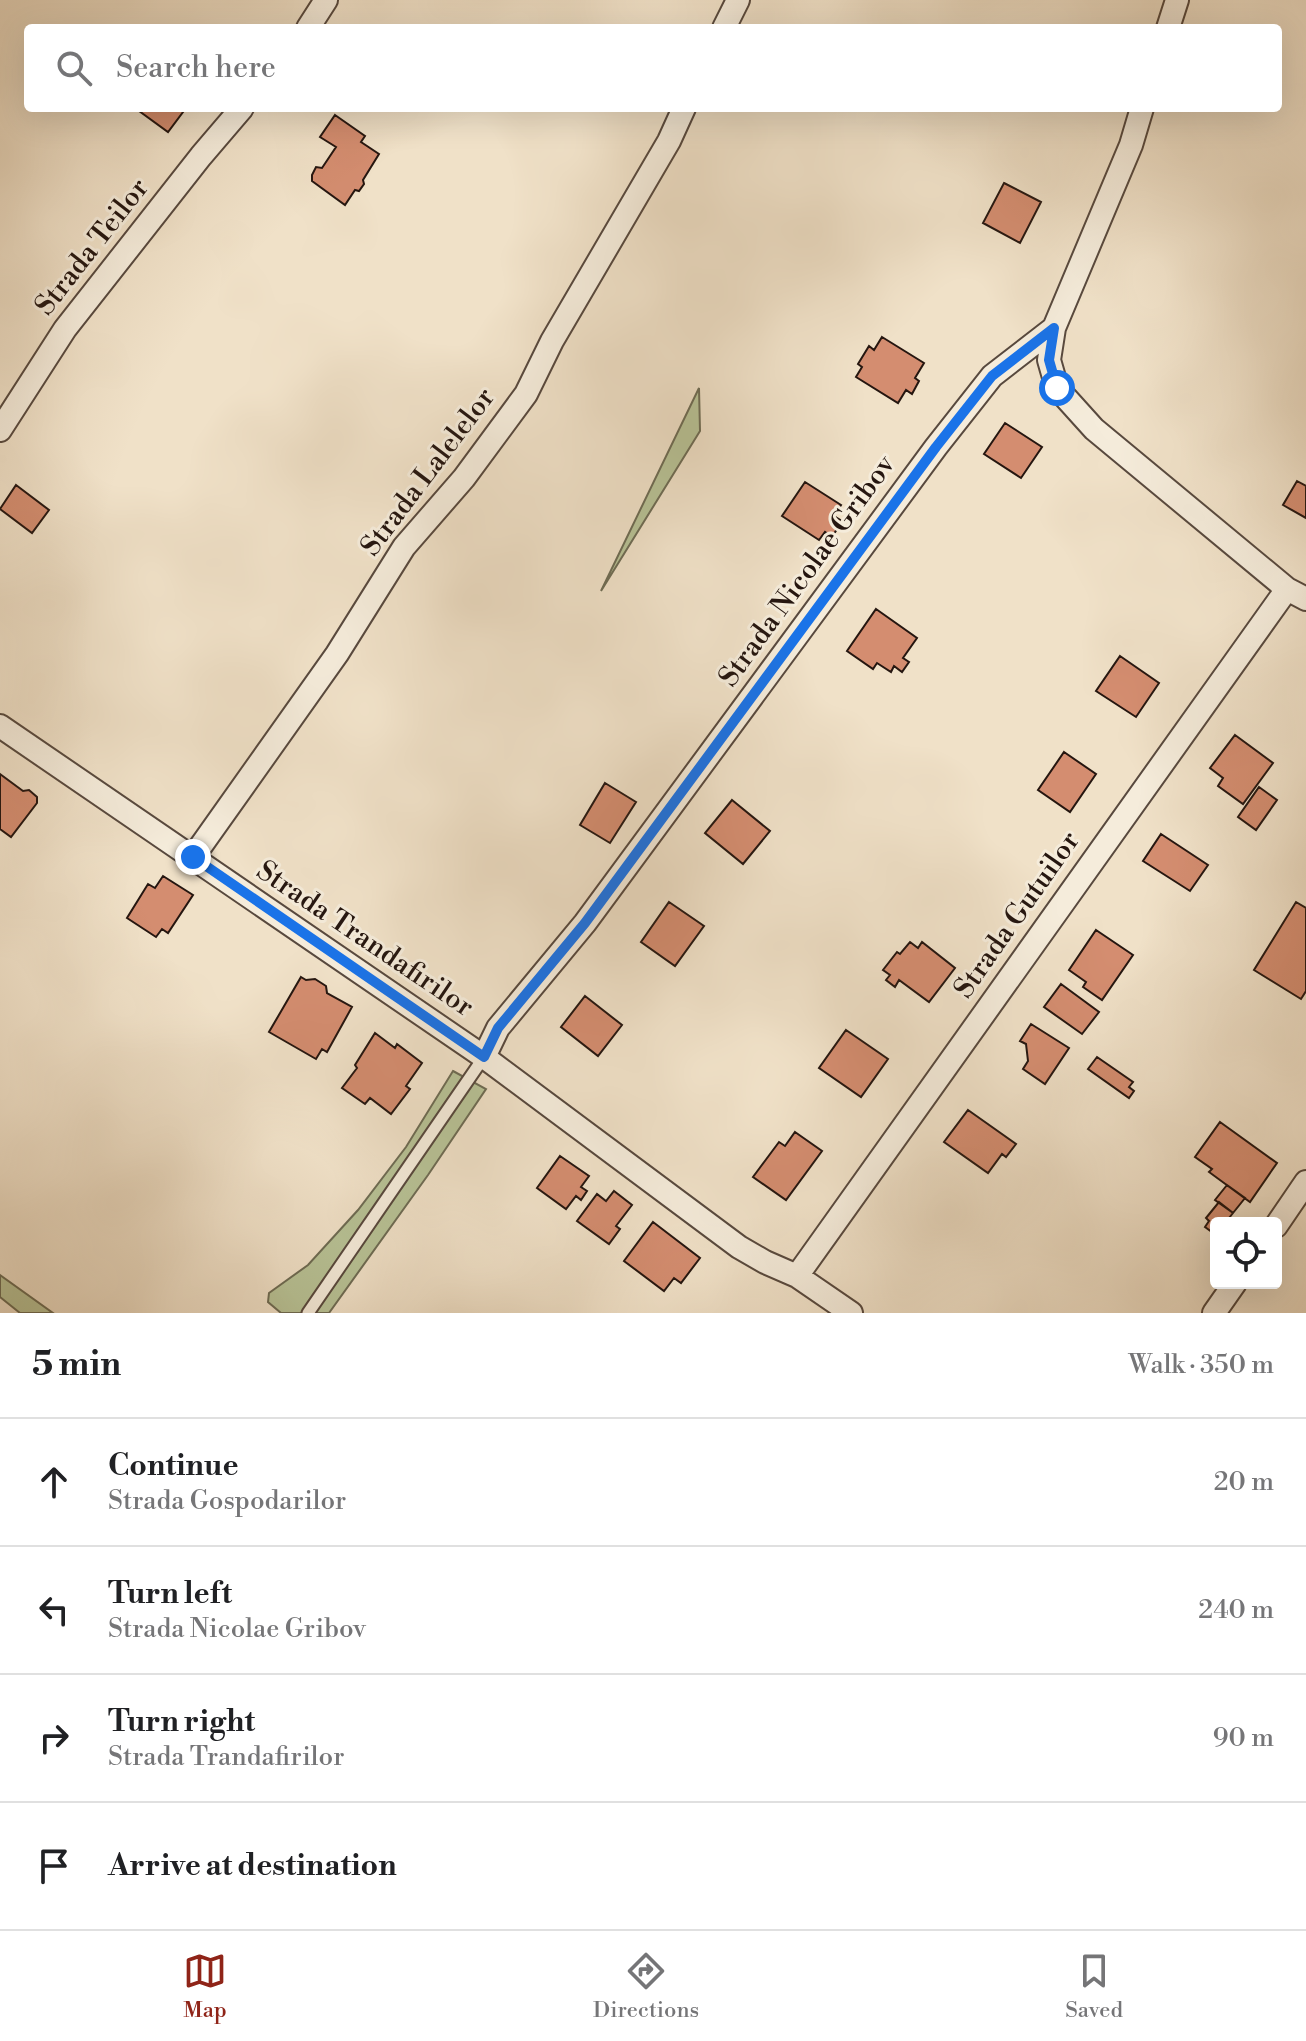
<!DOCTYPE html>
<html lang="en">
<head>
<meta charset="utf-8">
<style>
  :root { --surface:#fff; --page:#f6f6f6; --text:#202124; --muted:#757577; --line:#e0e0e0; --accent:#8f2418 }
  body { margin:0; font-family:"Libre Bodoni",serif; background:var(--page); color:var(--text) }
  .controls { position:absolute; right:24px; bottom:24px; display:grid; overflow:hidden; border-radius:8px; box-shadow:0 8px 32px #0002 }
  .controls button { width:72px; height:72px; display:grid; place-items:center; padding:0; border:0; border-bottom:2px solid var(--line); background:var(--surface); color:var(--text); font:40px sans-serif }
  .stop { position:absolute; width:24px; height:24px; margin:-18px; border:6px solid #1a73e8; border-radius:50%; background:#fff }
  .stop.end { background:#1a73e8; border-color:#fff; box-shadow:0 2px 8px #0008 }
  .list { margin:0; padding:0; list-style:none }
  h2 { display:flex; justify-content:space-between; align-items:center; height:104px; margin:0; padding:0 32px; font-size:34px }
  h2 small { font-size:26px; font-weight:400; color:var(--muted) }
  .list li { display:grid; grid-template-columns:52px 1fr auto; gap:24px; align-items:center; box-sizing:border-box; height:128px; padding:0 32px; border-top:2px solid var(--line) }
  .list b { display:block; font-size:30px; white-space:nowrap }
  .list p { margin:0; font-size:26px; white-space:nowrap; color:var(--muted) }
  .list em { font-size:26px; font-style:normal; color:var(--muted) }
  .icon { flex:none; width:44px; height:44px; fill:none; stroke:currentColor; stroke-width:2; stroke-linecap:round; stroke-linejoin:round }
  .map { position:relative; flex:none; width:1306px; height:1313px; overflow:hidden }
  .search { position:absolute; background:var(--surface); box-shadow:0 8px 32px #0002; left:24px; right:24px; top:24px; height:88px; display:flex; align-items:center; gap:20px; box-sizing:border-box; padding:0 28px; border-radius:8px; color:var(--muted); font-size:30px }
  .sheet { height:616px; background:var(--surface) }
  nav { display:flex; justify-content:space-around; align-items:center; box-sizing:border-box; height:112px; border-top:2px solid var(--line); background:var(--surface); font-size:22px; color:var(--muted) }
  nav a { display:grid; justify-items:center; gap:4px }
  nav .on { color:var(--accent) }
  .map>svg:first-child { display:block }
  .green { fill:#b8c397; stroke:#6e6c54; stroke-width:2 }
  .building { fill:#d48d70; stroke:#251610; stroke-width:2 }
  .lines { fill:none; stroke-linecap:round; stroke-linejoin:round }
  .service-casing { stroke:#58493e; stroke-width:15 }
  .minor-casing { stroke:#58493e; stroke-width:26 }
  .service { stroke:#f5ecdb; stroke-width:11 }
  .minor { stroke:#f5ecdb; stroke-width:22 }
  .route { stroke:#1a73e8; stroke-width:10 }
  .labels { text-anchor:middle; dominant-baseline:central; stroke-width:6; stroke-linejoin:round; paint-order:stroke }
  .street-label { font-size:28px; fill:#251610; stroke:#f5ecdb }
</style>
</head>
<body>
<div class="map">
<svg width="1306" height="1313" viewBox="0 0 1306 1313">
  <rect width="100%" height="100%" fill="#f0e1c8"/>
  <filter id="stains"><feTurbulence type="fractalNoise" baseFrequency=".0025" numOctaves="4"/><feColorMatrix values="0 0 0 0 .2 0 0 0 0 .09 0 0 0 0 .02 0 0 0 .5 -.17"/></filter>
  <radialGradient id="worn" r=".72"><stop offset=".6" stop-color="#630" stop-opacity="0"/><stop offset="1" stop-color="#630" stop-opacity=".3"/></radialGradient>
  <path class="green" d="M699,388L700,431L601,591Z
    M453,1071L486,1089L428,1175L329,1313H281L268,1302L269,1293L308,1265L358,1210L406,1147Z
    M0,1275L53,1313H20L0,1297Z"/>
  <path class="building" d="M135,108H186L168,132Z
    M335,115L365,136L361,142L379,154L363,180L364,184L359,191L355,190L345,205L312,181V175L316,167L322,168L336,147L320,137Z
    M1004,183L1041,202L1020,243L983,223Z
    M882,337L924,363L915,378L919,381L912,394L906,390L898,403L856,377L862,367L858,364L869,346L874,350Z
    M1005,423L1042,447L1021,478L984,454Z
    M1297,481L1306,486V518L1283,505Z
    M805,482L841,505L834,516L842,521L832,537L825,532L819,540L782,516Z
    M16,485L49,510L32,533L0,509Z
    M876,609L917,638L903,658L909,662L902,672L894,666L891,672L877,663L873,669L847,651Z
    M1120,656L1159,683L1136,717L1096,691Z
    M1235,735L1273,763L1243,804L1218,786L1223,778L1210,768Z
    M1064,752L1096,774L1070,812L1038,790Z
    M0,774L23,791L29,790L37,797V803L11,837L0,829Z
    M605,783L636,802L610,843L580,825Z
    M1259,787L1277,800L1256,830L1238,817Z
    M732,800L770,831L743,864L705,833Z
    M1161,834L1208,865L1190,891L1143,861Z
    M163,876L193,895L168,933L162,929L156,937L127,918L148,884L155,888Z
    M669,902L704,926L675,966L641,942Z
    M1296,902L1306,908V991L1301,999L1254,970Z
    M1096,930L1133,955L1102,1000L1083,987L1086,982L1069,970Z
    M910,942L918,948L922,942L955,968L929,1002L899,980L895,987L886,980L890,975L883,970L897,952L900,954Z
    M301,977L306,980L315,979L326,986L327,993L352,1007L327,1052L322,1049L316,1059L269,1032Z
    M1061,984L1099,1012L1082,1034L1044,1007Z
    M585,996L622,1025L598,1056L561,1027Z
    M1031,1024L1069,1048L1045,1084L1023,1069L1028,1061L1026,1044L1020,1041Z
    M846,1030L888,1059L861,1097L819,1068Z
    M375,1033L395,1048L397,1044L422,1063L406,1086L410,1089L391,1114L370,1098L365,1104L342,1088L357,1068L355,1065Z
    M1097,1057L1133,1082L1129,1087L1134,1091L1129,1098L1088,1069Z
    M968,1110L1016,1144L1006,1157L1002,1154L988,1173L944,1142Z
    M1220,1122L1277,1163L1250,1202L1209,1172L1212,1169L1195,1157Z
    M795,1132L822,1151L786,1200L753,1177L779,1142L785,1146Z
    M560,1156L589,1176L581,1187L587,1191L581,1200L576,1196L566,1209L537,1188Z
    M1227,1185L1245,1198L1233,1213L1215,1200Z
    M614,1191L632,1205L616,1226L620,1229L609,1244L577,1221L597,1194L606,1201Z
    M1219,1202L1233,1213L1225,1223H1216V1235L1205,1227L1209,1221L1206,1218Z
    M653,1222L700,1258L681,1283L674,1278L664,1291L624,1261Z"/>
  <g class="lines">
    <defs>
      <path id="service" d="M308,1313L484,1057"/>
      <path id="minor" d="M308,28L326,0
        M724,28L738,0
        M1168,28L1177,0
        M1054,328L1049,360L1057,388L1094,429L1287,589L1306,599
        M0,430L65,329L201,156L242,108
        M0,726L484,1057L739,1247L765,1262L797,1276L851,1313
        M193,857L337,654L404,547L464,478L526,394L552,341L669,141L684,108
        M484,1057L498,1028L585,923L936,447L992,376L1054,328L1131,145L1142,108
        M1276,1226L1306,1182
        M797,1276L1287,589
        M1214,1313L1235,1283"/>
    </defs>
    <use href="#service" class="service-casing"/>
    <use href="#minor" class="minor-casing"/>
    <use href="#service" class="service"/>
    <use href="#minor" class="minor"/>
  </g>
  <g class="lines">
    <path class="route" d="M193,857L484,1057L498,1028L585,923L936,447L992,376L1054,328L1049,360L1057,388"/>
  </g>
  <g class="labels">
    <g class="street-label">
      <text transform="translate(92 247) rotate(-52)">Strada Teilor</text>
      <text transform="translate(428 472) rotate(-53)">Strada Lalelelor</text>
      <text transform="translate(807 571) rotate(-54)">Strada Nicolae Gribov</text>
      <text transform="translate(1017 915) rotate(-55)">Strada Gutuilor</text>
      <text transform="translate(365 939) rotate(34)">Strada Trandafirilor</text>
    </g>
  </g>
  <rect width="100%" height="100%" filter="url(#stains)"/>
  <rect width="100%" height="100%" fill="url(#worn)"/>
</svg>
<div class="controls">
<button><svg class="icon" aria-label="locate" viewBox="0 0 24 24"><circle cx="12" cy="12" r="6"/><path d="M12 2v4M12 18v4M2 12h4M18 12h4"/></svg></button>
</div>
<div class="stop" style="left:1057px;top:388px"></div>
<div class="stop end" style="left:193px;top:857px"></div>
<div class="search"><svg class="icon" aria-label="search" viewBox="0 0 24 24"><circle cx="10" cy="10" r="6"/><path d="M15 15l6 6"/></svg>Search here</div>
</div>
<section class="sheet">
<h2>5 min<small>Walk · 350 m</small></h2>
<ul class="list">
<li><svg class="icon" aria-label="ahead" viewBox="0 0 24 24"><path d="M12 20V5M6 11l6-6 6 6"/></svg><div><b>Continue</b><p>Strada Gospodarilor</p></div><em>20 m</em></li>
<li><svg class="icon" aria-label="left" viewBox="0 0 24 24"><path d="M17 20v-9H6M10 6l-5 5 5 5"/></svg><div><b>Turn left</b><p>Strada Nicolae Gribov</p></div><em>240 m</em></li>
<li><svg class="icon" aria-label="right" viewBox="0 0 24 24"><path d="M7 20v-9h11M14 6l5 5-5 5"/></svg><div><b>Turn right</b><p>Strada Trandafirilor</p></div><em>90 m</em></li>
<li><svg class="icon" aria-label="arrive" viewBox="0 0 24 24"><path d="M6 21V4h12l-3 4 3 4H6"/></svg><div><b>Arrive at destination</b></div></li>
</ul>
</section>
<nav>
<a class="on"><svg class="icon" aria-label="map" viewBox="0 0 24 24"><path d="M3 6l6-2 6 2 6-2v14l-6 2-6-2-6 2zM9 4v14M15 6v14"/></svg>Map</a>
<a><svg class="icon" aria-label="directions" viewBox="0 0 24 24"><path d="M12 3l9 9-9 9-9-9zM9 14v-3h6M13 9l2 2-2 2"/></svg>Directions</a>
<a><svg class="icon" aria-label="saved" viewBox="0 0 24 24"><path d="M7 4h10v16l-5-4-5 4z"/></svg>Saved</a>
</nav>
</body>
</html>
